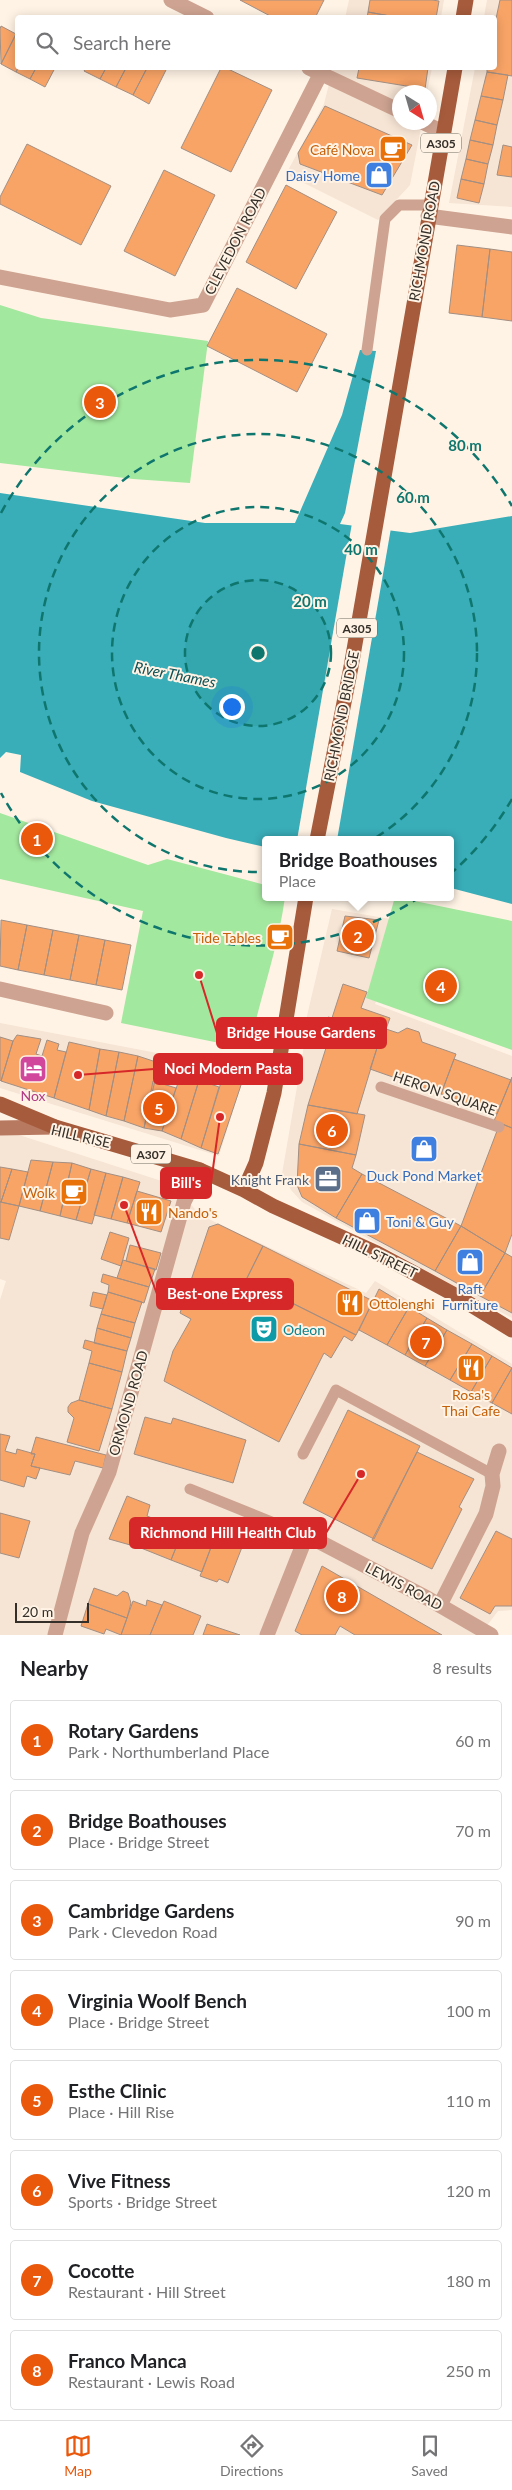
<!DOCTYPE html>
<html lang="en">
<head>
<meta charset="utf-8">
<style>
  :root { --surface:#fff; --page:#f2f2f2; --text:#202124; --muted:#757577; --line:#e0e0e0; --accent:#ea580c }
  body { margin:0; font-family:Lato,sans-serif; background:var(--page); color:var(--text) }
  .compass { position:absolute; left:392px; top:85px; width:45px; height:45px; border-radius:50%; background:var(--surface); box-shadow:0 2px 12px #0003; rotate:143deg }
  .scale { position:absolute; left:15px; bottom:12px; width:74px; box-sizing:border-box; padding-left:5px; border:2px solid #342f28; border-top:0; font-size:14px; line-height:18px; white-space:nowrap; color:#342f28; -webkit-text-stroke:4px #fff3e5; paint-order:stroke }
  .you { position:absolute; left:231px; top:706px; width:18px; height:18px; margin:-12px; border:4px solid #fff; border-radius:50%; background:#1a73e8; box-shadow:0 0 0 8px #1a73e833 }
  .badge { display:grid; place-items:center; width:32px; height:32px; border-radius:50%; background:var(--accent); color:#fff; font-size:16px; font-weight:700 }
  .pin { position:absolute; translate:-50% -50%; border:2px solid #fff; box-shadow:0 1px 5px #0006 }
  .popup { position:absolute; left:262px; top:836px; width:192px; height:65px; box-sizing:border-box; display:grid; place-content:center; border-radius:5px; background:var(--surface); filter:drop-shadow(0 1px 4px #0005); font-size:16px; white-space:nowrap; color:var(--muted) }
  .popup b { font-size:19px; color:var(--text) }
  .popup::after { content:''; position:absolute; left:50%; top:100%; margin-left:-10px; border:10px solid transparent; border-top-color:var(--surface) }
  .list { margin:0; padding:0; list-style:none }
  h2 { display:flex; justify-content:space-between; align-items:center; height:65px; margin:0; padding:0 20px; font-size:21px }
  h2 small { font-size:16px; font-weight:400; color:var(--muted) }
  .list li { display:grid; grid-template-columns:32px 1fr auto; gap:15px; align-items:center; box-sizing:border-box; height:80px; margin:0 10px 10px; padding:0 10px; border:1px solid var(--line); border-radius:5px }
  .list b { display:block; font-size:19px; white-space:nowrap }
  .list p { margin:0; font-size:16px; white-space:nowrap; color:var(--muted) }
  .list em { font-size:16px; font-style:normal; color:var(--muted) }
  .icon { flex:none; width:28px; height:28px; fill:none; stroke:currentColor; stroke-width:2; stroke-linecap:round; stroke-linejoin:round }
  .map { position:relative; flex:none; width:512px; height:1635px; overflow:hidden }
  .search { position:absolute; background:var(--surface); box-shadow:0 2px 12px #0003; left:15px; right:15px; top:15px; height:55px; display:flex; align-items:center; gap:12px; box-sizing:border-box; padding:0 18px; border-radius:5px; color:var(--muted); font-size:19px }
  .sheet { height:785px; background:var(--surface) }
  nav { display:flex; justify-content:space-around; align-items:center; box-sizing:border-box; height:70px; border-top:1px solid var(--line); background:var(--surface); font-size:14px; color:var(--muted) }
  nav a { display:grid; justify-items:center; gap:2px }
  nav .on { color:var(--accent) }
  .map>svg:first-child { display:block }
  .commercial { fill:#f6e4d4 }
  .green { fill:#a3e89f }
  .water { fill:#39adb8 }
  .pier { fill:#fff3e5 }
  .building { fill:#f9a467; stroke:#a28f83 }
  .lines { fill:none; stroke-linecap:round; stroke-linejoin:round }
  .lane { stroke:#cea391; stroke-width:11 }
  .street { stroke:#cea391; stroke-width:15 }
  .secondary { stroke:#b87961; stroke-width:15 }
  .primary { stroke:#a65b3c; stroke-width:15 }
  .ring { fill:none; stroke:#0f766e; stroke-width:2.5; stroke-dasharray:9 6 }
  .labels { text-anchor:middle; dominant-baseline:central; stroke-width:4; stroke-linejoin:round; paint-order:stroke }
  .shield { fill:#fff3e5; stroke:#716a61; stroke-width:1 }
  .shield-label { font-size:12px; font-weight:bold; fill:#342f28 }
  .food-label { font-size:14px; fill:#c56008; stroke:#fff3e5; text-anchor:end }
  .shop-label { font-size:14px; fill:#366cbe; stroke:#fff3e5 }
  .street-label { font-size:14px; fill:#342f28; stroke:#fff3e5 }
  .hotel-label { font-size:14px; fill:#b23c85; stroke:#fff3e5 }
  .service-label { font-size:14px; fill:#4e5e75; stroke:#fff3e5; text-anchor:end }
  .culture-label { font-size:14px; fill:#0d838f; stroke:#fff3e5; text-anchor:start }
  .water-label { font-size:15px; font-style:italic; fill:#0c5055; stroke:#fff3e5 }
  .centre { fill:#0f766e; stroke:#fff3e5; stroke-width:2.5 }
  .ring-label { font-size:15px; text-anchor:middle; font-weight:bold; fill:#0f766e; stroke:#fff3e5; stroke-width:4; stroke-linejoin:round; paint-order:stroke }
  .leader { fill:none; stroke:#d62828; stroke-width:2 }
  .callout-dot { fill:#d62828; stroke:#fff3e5; stroke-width:2 }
  .callout { fill:#d62828; stroke:#d62828; stroke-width:2 }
  .callout-label { font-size:15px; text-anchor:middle; font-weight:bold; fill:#fff }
</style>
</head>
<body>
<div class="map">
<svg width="512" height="1635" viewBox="0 0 512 1635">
  <rect width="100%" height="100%" fill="#fff3e5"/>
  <path class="commercial" d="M349,0H444L441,17L345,18Z
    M487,0H512V207L449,203L475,68H494V18L484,17Z
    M333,68H432L427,92H400V122L422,123L410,185L378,220L286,174L324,104Z
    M332,909L408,922L375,1004L512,1056V1318L302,1202L291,1190L282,1174L303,1052L307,1016Z
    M0,1023L246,1070L219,1156L0,1088Z
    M0,1133L16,1134L174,1185L200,1215L366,1293L375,1281L512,1364V1610L498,1611L480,1635H0V1300L6,1281L0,1279Z"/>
  <path class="green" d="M0,305L41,318L208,341L190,483L133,479L0,463Z
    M0,813L148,865L167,859L265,885L266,897H285C278,949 260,998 249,1049L121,1023L143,911L0,879Z
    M395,897L512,921V1050L366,998Z"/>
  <path class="water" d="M360,350L376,351L345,513L340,524L410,533L512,516V904L451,888L450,840H266L265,847L226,838L92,801L20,772L21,755L6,752L0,758V493L205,523H295L342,415Z"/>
  <path class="pier" d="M352,523L391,528L337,840H297Z"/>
  <path class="building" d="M240,0H324L315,18H274Z
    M370,0H432L439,1L436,18H401L368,12Z
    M500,0H512V76L487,72V68H494V28Z
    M368,12L401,18H367Z
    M1,26L16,34L1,64L0,29Z
    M16,34L18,68L16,72L1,64Z
    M18,68H36L30,79L16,72Z
    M36,68H55L45,87L30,79Z
    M86,68H106L100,79L84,71Z
    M106,68H126L116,87L100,79Z
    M126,68H147L133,95L116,87Z
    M147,68H167L149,104L133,95Z
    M221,68H226L272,90L231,172L181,148Z
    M359,68H428L425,89L357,78Z
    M487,72L508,75L503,100L481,96Z
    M481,96L503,100L497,125L475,120Z
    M325,106L412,145L382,195L300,164L298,153Z
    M475,120L497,125L493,145L470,140Z
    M470,140L493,145L488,164L466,159Z
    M27,144L111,186L81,245L0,204V197Z
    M503,145L512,147V177L497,175Z
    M466,159L488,164L484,184L461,179Z
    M164,170L215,195L175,276L124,251Z
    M461,179L484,184L479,203L457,198Z
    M286,185L337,212L296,289L246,262Z
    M457,245L490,249L482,317L449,313Z
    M490,249L512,252V321L482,317Z
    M237,288L327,334L297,392L207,346Z
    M345,916L379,920L369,958L337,951Z
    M1,920L27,925L18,970L0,966Z
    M27,925L53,930L44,975L18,970Z
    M53,930L79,935L70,980L44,975Z
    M79,935L105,940L96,985L70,980Z
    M105,940L131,945L122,990L96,985Z
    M343,984L367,992L361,1008L390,1018L386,1029L398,1033L407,1028L419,1032L422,1042L456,1054L441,1094L370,1069L377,1048L324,1030L328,1017L332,1018Z
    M331,1032L377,1048L357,1114L308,1105Z
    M17,1035L41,1039L36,1054L42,1056L47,1040L59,1044L57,1050L66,1052L54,1098L1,1081L13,1041Z
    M0,1037L13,1041L1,1081L0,1080Z
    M69,1042L100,1049L89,1110L54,1098Z
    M100,1049L119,1052L106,1116L89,1110Z
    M119,1052L138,1056L124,1121L106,1116Z
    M138,1056L159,1063L144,1128L124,1121Z
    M454,1059L511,1080L497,1114L441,1094Z
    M226,1066L246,1070L218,1154L201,1148Z
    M180,1077L198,1084L181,1139L162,1131Z
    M512,1077V1128L494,1121Z
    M199,1080L219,1087L201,1148L181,1139Z
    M153,1081L176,1088L162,1131L144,1128Z
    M308,1105L365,1115L356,1155L299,1144Z
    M500,1123L512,1128V1234L505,1253L461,1226Z
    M299,1144L356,1155L352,1168L362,1174L336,1218L302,1197L297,1185Z
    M31,1160L53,1162L40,1211L19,1206Z
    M53,1162L72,1163L60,1216L40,1211Z
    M72,1163L91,1169L76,1220L60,1216Z
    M0,1167L12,1169L1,1202H0Z
    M12,1169L28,1172L19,1206L1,1202Z
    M91,1169L106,1173L92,1224L76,1220Z
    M106,1173L123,1177L111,1219L94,1215Z
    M362,1174L461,1226L435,1271L336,1218Z
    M123,1177L140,1182L127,1223L111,1219Z
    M137,1191L171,1201L161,1232L127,1223Z
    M0,1202L19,1206L9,1240L0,1238Z
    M218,1224L263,1246L246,1280L356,1335L352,1341L344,1336L331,1358L324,1353L279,1442L164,1381L173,1351L191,1319L180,1313L209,1227Z
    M461,1226L505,1253L480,1296L435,1271Z
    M110,1232L129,1238L121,1266L101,1259Z
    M130,1245L161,1253L156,1270L126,1261Z
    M263,1246L373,1301L356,1335L246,1280Z
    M505,1253L512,1257V1313L480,1296Z
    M123,1260L155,1269L149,1287L117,1278Z
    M103,1274L149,1287L144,1303L108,1292L109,1285L101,1282Z
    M379,1289L409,1307L387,1345L359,1330Z
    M93,1292L107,1295L103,1309L90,1306Z
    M108,1292L142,1302L135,1323L101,1314Z
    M409,1307L427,1318L405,1355L387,1345Z
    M101,1314L135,1323L131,1338L97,1328Z
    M427,1318L447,1330L425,1366L405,1355Z
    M97,1328L131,1338L127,1351L94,1343Z
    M447,1330L472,1344L450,1380L425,1366Z
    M85,1340L127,1351L122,1372L89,1363L92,1351L83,1348Z
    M472,1344L492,1356L471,1392L450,1380Z
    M492,1356L512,1368L492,1403L471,1392Z
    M89,1363L122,1372L112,1409L79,1400Z
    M512,1368V1414L492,1403Z
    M79,1400L112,1409L99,1451L67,1442L74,1418L68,1412V1407L71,1403Z
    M348,1410L420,1446L374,1539L303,1503Z
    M145,1417L171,1424L173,1418L246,1440L233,1483L134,1454Z
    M0,1434L10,1436L5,1451L16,1454L17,1449L35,1454L31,1466L40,1468L36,1479L27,1476L24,1487L0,1480Z
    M36,1437L106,1455L103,1468L75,1461L70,1475L31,1466L35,1454H31Z
    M417,1452L474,1479L459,1507L462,1509L432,1569L372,1540Z
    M127,1496L150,1505L147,1516L152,1518L141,1548L109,1539Z
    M0,1513L30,1521L19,1558L0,1553Z
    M152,1518L183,1530L171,1560L141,1548Z
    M183,1530L213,1542L202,1572L171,1560Z
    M496,1531L512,1539V1606H495L490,1614L460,1598Z
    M238,1534L246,1537L228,1583L219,1579L217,1582L200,1576L213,1542L216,1543L219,1536L235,1542Z
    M322,1566L442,1635H355L340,1626L335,1635H302L295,1631Z
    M94,1588L117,1596L123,1591L128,1593L131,1603L127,1618L88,1604Z
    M147,1600L162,1605L150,1635H121L133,1601L146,1606Z
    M164,1601L201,1616L193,1635H150Z
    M88,1604L127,1618L121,1635L106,1629L104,1634L81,1626Z
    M207,1624L240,1635H203Z"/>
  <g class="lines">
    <path class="lane" d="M367,350L385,219L399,205H431
      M381,1087L499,1127
      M303,1454L336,1390L492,1474
      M190,1489L316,1540"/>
    <path class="street" d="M171,0L207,18
      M309,68L400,111
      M422,122L443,132
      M428,216L512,227
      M0,277L170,310L203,305L321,73
      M0,989L106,1013
      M440,1605L486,1514L493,1486L492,1474L499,1451
      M55,1635L82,1533L109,1472L184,1202L200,1170
      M267,1635L304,1542L316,1540L427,1598L491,1635"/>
    <path class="secondary" d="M0,1128L55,1127"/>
    <path class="primary" d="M463,18L466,0
      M317,840L351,667L455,68
      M0,1104L55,1127L200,1170L244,1190L273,1206L377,1253L455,1295L512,1330
      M244,1190L256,1163L274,1093L306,897"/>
  </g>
  <circle cx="258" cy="653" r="73" fill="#0f766e" fill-opacity=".12"/>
  <g class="ring">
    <circle cx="258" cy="653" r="73"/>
    <circle cx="258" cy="653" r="146"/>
    <circle cx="258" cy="653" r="219"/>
    <path d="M512 799A293 293 0 0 1 1 793M1 513A293 293 0 0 1 512 506"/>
  </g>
  <defs>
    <symbol id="cafe-square" viewBox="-11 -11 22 22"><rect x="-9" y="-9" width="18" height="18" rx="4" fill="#e8710a" stroke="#fff3e5"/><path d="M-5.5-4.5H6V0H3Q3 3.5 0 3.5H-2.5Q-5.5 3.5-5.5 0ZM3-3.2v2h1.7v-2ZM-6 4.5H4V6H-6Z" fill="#fff"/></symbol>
    <symbol id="shop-square" viewBox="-11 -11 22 22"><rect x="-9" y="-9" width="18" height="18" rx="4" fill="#3f7fe0" stroke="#fff3e5"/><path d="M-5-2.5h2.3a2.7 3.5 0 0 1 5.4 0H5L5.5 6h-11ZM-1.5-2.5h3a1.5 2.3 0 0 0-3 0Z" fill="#fff"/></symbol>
    <symbol id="hotel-square" viewBox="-11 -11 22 22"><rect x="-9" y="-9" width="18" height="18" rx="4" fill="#d1479c" stroke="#fff3e5"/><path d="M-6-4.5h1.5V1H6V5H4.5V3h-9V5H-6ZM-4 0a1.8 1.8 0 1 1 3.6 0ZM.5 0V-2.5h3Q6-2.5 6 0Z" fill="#fff"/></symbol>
    <symbol id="office-square" viewBox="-11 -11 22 22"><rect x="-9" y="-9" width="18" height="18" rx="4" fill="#5c6f8a" stroke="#fff3e5"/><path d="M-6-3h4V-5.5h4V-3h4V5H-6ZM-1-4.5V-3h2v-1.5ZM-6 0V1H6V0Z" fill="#fff"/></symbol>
    <symbol id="restaurant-square" viewBox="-11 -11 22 22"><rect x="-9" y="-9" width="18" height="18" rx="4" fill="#e8710a" stroke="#fff3e5"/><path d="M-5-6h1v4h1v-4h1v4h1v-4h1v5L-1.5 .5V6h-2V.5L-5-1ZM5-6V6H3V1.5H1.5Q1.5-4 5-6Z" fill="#fff"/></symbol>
    <symbol id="theatre-square" viewBox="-11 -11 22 22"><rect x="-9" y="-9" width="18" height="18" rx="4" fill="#0f9aa8" stroke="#fff3e5"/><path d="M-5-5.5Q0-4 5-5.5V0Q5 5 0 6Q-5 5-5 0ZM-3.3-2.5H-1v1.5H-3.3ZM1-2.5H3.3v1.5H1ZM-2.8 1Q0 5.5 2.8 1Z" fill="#fff"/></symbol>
  </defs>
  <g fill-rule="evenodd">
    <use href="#cafe-square" x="377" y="133" width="32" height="32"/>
    <use href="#shop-square" x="363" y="159" width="32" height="32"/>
    <use href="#cafe-square" x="264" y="921" width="32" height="32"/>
    <use href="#hotel-square" x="17" y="1053" width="32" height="32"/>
    <use href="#shop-square" x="408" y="1133" width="32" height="32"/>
    <use href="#office-square" x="312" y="1163" width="32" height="32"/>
    <use href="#cafe-square" x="58" y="1176" width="32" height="32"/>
    <use href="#restaurant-square" x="133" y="1196" width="32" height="32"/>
    <use href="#shop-square" x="351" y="1205" width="32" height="32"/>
    <use href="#shop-square" x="454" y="1246" width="32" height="32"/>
    <use href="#restaurant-square" x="334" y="1287" width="32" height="32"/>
    <use href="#theatre-square" x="248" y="1313" width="32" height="32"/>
    <use href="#restaurant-square" x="455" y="1352" width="32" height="32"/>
  </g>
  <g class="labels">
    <g class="shield">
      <rect x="421" y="133.5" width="40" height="19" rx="4"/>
      <rect x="337" y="618.5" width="40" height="19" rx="4"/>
      <rect x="131" y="1144.5" width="40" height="19" rx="4"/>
    </g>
    <g class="shield-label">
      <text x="441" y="143">A305</text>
      <text x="357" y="628">A305</text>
      <text x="151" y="1154">A307</text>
    </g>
    <g class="food-label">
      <text x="374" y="149">Café Nova</text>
      <text x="261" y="937">Tide Tables</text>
      <text x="55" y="1192">Wolk</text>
      <text x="168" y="1212" text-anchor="start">Nando's</text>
      <text x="369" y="1303" text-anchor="start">Ottolenghi</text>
      <text x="471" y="1394" text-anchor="middle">Rosa's<tspan x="471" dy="16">Thai Cafe</tspan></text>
    </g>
    <g class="shop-label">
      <text x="360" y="175" text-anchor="end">Daisy Home</text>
      <text x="424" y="1175">Duck Pond Market</text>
      <text x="386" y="1221" text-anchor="start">Toni &amp; Guy</text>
      <text x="470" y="1288">Raft<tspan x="470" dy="16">Furniture</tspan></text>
    </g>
    <g class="street-label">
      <text transform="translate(235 241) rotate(-63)">CLEVEDON ROAD</text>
      <text transform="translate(424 241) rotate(-80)">RICHMOND ROAD</text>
      <text transform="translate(341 716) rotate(-79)">RICHMOND BRIDGE</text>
      <text transform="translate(445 1093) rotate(19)">HERON SQUARE</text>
      <text transform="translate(81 1136) rotate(13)">HILL RISE</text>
      <text transform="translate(380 1256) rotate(26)">HILL STREET</text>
      <text transform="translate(128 1403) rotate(-74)">ORMOND ROAD</text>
      <text transform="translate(404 1586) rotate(28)">LEWIS ROAD</text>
    </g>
    <g class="hotel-label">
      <text x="33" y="1095">Nox</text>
    </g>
    <g class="service-label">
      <text x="309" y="1179">Knight Frank</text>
    </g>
    <g class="culture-label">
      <text x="283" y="1329">Odeon</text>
    </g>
    <g class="water-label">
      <text transform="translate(175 674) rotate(11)">River Thames</text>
    </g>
  </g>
  <circle cx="258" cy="653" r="8" class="centre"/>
  <g class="ring-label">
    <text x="465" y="451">80 m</text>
    <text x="413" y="503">60 m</text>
    <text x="361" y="555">40 m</text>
    <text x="310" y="607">20 m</text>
  </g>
  <path class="leader" d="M199 975L217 1033M78 1075L154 1069M220 1117L211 1183M124 1205L157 1294M361 1474L326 1533"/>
  <g class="callout-dot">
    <circle cx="199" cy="975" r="5"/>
    <circle cx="78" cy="1075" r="5"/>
    <circle cx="220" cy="1117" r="5"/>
    <circle cx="124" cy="1205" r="5"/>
    <circle cx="361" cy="1474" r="5"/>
  </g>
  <g class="callout">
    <rect x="217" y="1018" width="169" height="30" rx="5"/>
    <rect x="154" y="1054" width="148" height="30" rx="5"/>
    <rect x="161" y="1168" width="50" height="30" rx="5"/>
    <rect x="157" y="1279" width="136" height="30" rx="5"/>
    <rect x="130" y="1518" width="196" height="30" rx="5"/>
  </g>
  <g class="callout-label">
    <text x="301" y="1038">Bridge House Gardens</text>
    <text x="228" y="1074">Noci Modern Pasta</text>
    <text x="186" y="1188">Bill's</text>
    <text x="225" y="1299">Best-one Express</text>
    <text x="228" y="1538">Richmond Hill Health Club</text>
  </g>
</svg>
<svg class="compass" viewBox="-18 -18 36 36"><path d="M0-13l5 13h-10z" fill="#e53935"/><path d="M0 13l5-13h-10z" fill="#757577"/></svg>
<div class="scale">20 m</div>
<div class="you"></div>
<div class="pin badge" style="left:37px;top:839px">1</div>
<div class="pin badge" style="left:358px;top:936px">2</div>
<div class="popup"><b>Bridge Boathouses</b>Place</div>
<div class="pin badge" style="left:100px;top:402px">3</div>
<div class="pin badge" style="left:441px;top:986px">4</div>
<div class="pin badge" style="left:159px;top:1108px">5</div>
<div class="pin badge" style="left:332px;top:1130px">6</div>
<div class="pin badge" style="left:426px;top:1342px">7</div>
<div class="pin badge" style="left:342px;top:1596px">8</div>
<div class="search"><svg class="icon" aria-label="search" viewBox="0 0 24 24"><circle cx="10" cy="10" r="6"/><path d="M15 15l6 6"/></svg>Search here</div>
</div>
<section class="sheet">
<h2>Nearby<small>8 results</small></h2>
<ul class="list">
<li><span class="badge">1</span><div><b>Rotary Gardens</b><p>Park · Northumberland Place</p></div><em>60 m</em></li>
<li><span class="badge">2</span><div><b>Bridge Boathouses</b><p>Place · Bridge Street</p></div><em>70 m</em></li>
<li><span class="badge">3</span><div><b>Cambridge Gardens</b><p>Park · Clevedon Road</p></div><em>90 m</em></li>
<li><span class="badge">4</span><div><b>Virginia Woolf Bench</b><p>Place · Bridge Street</p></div><em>100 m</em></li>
<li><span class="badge">5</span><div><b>Esthe Clinic</b><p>Place · Hill Rise</p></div><em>110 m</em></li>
<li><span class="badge">6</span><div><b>Vive Fitness</b><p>Sports · Bridge Street</p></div><em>120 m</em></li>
<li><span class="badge">7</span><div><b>Cocotte</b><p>Restaurant · Hill Street</p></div><em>180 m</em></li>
<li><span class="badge">8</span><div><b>Franco Manca</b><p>Restaurant · Lewis Road</p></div><em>250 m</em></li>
</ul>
</section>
<nav>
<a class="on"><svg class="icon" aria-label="map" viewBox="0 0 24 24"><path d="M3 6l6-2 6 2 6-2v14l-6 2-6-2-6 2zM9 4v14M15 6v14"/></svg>Map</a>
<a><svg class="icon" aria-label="directions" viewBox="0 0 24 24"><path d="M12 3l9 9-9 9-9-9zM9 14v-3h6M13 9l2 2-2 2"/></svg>Directions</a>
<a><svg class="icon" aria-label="saved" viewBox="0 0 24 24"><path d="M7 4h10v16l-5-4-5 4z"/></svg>Saved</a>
</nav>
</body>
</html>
